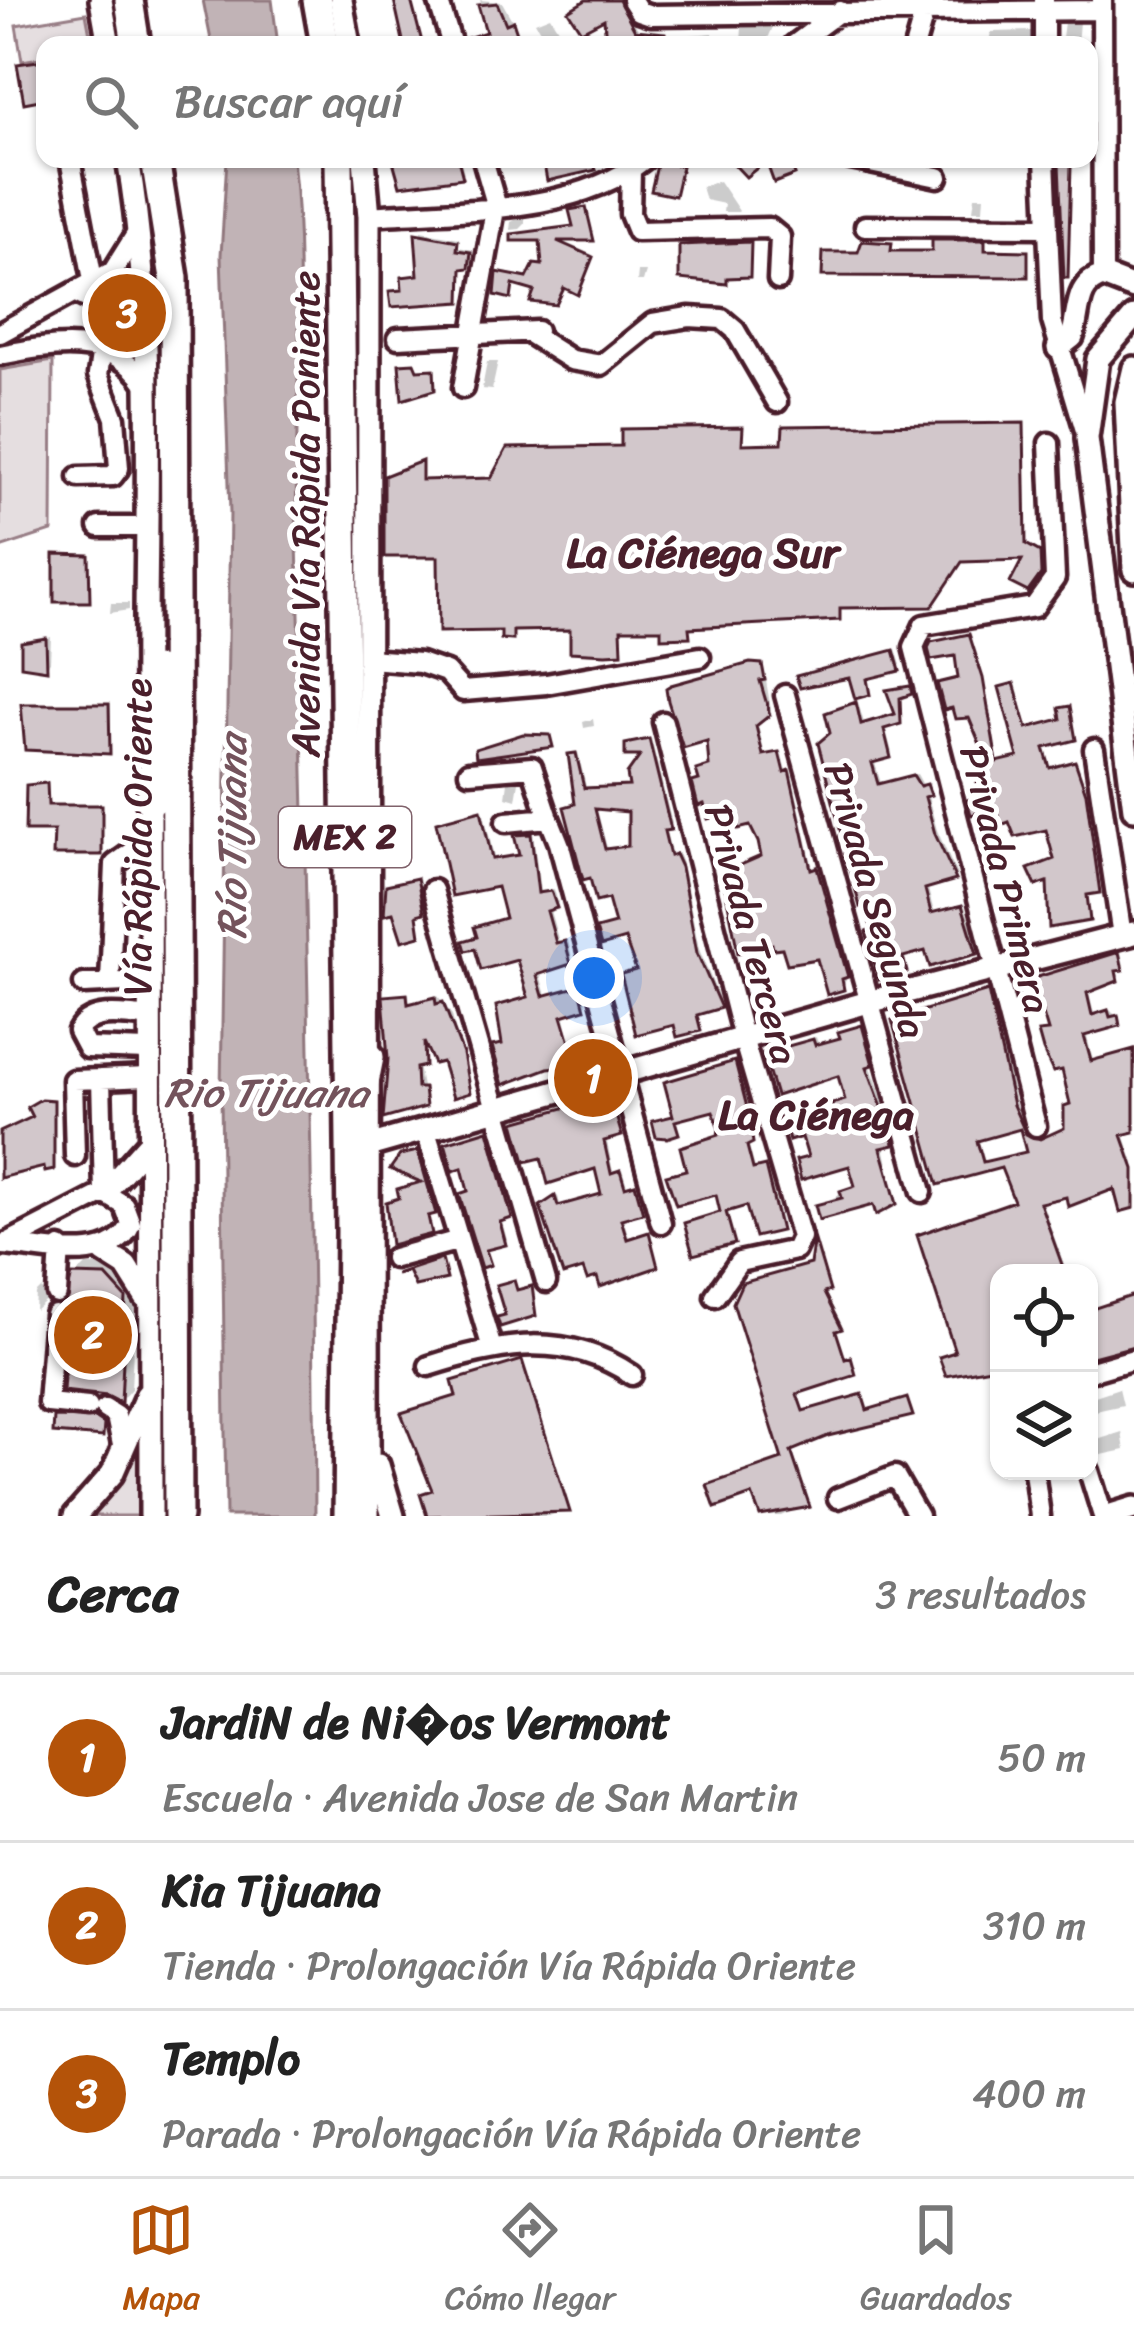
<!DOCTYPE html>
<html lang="es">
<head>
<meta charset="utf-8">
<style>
  :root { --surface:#fff; --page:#f6f6f6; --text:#222; --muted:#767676; --line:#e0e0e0; --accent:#b45309 }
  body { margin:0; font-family:Sriracha,sans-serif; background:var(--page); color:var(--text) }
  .controls { position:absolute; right:36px; bottom:36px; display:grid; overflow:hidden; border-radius:24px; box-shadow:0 3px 9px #0004 }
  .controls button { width:108px; height:108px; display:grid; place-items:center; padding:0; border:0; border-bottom:3px solid var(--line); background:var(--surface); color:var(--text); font:60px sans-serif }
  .you { position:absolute; left:594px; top:978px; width:42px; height:42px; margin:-30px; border:9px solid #fff; border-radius:50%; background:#1a73e8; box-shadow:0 0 0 18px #1a73e833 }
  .badge { display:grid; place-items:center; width:78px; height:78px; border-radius:50%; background:var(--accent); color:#fff; font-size:39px; font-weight:700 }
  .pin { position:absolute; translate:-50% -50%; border:6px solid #fff; box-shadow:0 3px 12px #0006 }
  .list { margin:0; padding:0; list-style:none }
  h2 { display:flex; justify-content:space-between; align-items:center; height:156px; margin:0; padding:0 48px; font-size:51px }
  h2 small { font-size:39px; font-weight:400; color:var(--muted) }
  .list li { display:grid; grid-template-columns:78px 1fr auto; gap:36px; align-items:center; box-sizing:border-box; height:168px; padding:0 48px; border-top:3px solid var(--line) }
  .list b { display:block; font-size:45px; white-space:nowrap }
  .list p { margin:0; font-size:39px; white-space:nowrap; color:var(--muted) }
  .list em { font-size:39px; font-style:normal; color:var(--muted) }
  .icon { flex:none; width:66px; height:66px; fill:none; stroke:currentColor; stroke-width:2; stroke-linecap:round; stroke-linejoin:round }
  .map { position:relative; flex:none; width:1134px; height:1516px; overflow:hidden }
  .search { position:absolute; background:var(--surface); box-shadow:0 3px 9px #0004; left:36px; right:36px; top:36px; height:132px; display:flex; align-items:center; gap:30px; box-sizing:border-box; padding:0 42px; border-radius:24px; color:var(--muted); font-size:45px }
  .sheet { height:660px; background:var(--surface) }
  nav { display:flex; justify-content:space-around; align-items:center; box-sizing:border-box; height:168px; border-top:3px solid var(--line); background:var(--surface); font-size:33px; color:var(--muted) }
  nav a { display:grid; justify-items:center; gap:6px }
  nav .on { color:var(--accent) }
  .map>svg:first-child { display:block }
  .green { fill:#e5dee0; stroke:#987e86; stroke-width:3 }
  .water { fill:#c1b3b6; stroke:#91787e; stroke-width:3 }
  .shadow { fill:#0003; fill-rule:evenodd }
  .building { fill:#d2c7cb; stroke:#4a1f2b; stroke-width:3; fill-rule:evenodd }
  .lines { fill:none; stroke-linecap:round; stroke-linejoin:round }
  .minor-casing { stroke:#4a1f2b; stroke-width:27 }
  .major-casing { stroke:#4a1f2b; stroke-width:30 }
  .highway-casing { stroke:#4a1f2b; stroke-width:36 }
  .minor { stroke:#fff; stroke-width:18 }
  .major { stroke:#fff; stroke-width:21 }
  .highway { stroke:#fff; stroke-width:27 }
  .labels { text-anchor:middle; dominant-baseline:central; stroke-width:10; stroke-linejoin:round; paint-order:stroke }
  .shield { fill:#fff; stroke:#80626b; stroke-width:3 }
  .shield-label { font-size:36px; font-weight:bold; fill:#4a1f2b }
  .street-label { font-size:39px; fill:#4a1f2b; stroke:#fff }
  .neighbourhood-label { font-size:42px; font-weight:bold; fill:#4a1f2b; stroke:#fff }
  .water-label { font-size:42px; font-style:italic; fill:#74535c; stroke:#fff }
</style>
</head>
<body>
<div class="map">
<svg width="1134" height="1516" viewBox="0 0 1134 1516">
  <rect width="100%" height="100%" fill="#fff"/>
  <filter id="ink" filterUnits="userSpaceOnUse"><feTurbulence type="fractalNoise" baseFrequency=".00833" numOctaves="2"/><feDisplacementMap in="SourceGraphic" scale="24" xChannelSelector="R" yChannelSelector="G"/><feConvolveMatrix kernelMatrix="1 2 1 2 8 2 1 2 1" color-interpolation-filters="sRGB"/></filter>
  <g filter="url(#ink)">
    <path class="green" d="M86,13L92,45H45V57L22,61L16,25Z
      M53,361L52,531L0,548V370Z
      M143,1419V1516H80L127,1469Z"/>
    <path class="water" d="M203,0H272L278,45H212Z
      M227,159H293C307,286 293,413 297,541C306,866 313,1191 315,1516H226L221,1092L230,513L221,255Z"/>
    <path class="shadow" d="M480,0L502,2L522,38L504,45H477L474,38L489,31Z
      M586,0H621L638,29L666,31V37L713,33L715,45H635V36Z
      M550,16L558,29L544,37L535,22Z
      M1064,22H1079L1077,45H1061Z
      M773,27L766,43L741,42L742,27Z
      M1031,31V45H988L991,32Z
      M400,159H460L464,173L396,162Z
      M1064,159H1073L1067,275Z
      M719,181L739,211L738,212H723L724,204L705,200L701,187Z
      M975,196H984L983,210H973Z
      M587,207L593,238H555L593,255L579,289L513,282L512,294L502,272L531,277L539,263L545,265L542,238L514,235L520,229L510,230L511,222L525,215V224L516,233L576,225L574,209Z
      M421,231L459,238V247L473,250L472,262L464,266L460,299L393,292L405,288L408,275L421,273Z
      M638,272H646L643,282H637Z
      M487,362H498L492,390L482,389Z
      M1024,423L1026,543L1041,551L1042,569L1027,589V557L962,559L841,605L839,617L690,625L689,634L664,626H622L621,650L573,627L513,628L512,637L440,554L389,475L422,462V479L495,478L512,448L624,446L626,428L743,427L742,443H785L787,426Z
      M111,603H129V610L110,613Z
      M971,634L998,762L1021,756L1004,687L1016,683L1028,728L1064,719V707L1071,706L1076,736L1045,745L1052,768L1077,761L1086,790L1100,888L1088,892L1089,918L1057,859L1048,826L1011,818L999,804L982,796L977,750L985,748L971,714L942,682L961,677L957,652L936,642Z
      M51,637L50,662L46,667L24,644Z
      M896,649L901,665L869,676V692L851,675L799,677Z
      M763,663L771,710L757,721L765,755L781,751L786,771L791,770L813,869L819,867L849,973L843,987L764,855L755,825L702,780L712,766L710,737L671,687L721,669Z
      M912,685L901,694L902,719L885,726L892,753L874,760L881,783L917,774L923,785L930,783L927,793L937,830L957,875L927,885L934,912L964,904L979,948L905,953L906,969L874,928L844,725L831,711L858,702L864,723L898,713L890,691Z
      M27,703H111V748L54,752L25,744Z
      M593,719L594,726L584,728L583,722Z
      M651,738L672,824L665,828L672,855L678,853L682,864L699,949L721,1003L698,1011L699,1028L676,1022L639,969L629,939L603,942L599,929L617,923L578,803L574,753L578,752L586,787L632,785L646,754L628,745ZM596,806L631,809V845L607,848Z
      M508,782H519L516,800L506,797Z
      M48,783L49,804H103L101,852L57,828L29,786Z
      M483,809L494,857L522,854L518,836L533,832L540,892L554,889L558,903L549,907L559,942L568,940L572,958L539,971L546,995L581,985L587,1004L564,1013L575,1062L496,1047L504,1042L499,1007L531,996L519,956L466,942L480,936L481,925L508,917L499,884L439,823Z
      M1002,842L1008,863L998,867L992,846Z
      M419,877L425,908L419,912V933L389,886Z
      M1017,925L1020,937L1009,941L1006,929Z
      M1121,952L1124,965L1117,968L1119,976L1088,989L1094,1014L1110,1010L1121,1021L1086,1033L1093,1061L1134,1050V1124L1123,1131L1134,1163V1204L1116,1185L1041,1200L1067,1273H999L995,1365L958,1351L1017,1200L1003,1165L940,1182L898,1018L990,991L1015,1102L1027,1133L1045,1138L1067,1128L1073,1103L1064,1066L1041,1033L1051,1030L1039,990L1024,982ZM1022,1125L1029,1151L985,1162L978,1138Z
      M409,993L410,1004L438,996L452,1015L468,1090L425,1038L426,1061L418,1065L425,1104L391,1059L386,998Z
      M766,999L769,1007L757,1011L755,1003Z
      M865,1024L875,1059L870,1064L895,1133L896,1139L884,1145L896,1204L878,1211L875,1202L818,1206L858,1185L851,1162L799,1161L810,1156L804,1134L787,1124L848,1099L840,1072L767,1054L816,1037L818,1043L842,1037L844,1029Z
      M737,1061L750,1111L754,1138L748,1142L755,1169L767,1165L782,1226L748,1202L728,1208L733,1241L687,1223L723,1211L718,1191L672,1174L689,1169L721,1134L715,1107L677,1118L678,1132L656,1122L676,1115L670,1080Z
      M613,1094L623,1130L606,1137L613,1172L622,1169L627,1186L638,1183L645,1207L622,1215L629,1238L651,1232L657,1265L544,1207L558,1196L560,1205L604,1193L598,1166L543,1154L517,1123Z
      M490,1129L513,1213L501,1218L507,1240L487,1247L489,1263L465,1165L450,1142Z
      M419,1151L436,1210L428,1213L430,1231L402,1198L426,1181L406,1154Z
      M816,1241L830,1287L824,1290L842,1325L836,1328L846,1360L852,1358L856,1370L798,1391L804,1412L864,1394L869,1411L908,1398L913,1412L791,1447L810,1503L781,1516H763L754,1491L785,1459Z
      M86,1265L118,1266L136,1286L131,1389L121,1400L74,1277Z
      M41,1289L51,1297L35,1311L36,1294Z
      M523,1360L570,1508L549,1516H430L424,1495L436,1490L459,1396L457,1381Z
      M1119,1388L1123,1405L1091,1412L1089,1398Z
      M65,1410L104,1411L110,1426L102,1434L57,1419Z
      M1122,1432L1125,1450L1097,1456L1094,1441Z"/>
    <path class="building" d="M394,0H411L422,42L404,45Z
      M586,0H619L635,30L665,33V45L606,41L604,19L581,31L568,11Z
      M497,3L506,24L513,21L521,45H465L464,39L486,32L478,5Z
      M45,60V99L24,103L17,64Z
      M458,159L463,178L400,186L393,161Z
      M543,159H592L596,170L547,181Z
      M729,159H789L795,175L774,183L766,161L746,177Z
      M658,161L682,166L675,196L651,191Z
      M1059,164H1071L1068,278H1064Z
      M586,207L594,241H557L593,257L578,295L564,288L556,305L530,302L534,291L513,285L511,299L495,295L497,272L527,278L534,264L542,265L540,241H511V234L573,226L569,210Z
      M415,233L458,241L457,250L471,252L469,268L462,269L461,302L391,307L389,291L402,290L401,277L418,275Z
      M932,240H985V250L1028,251V277L822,276L823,252H858L862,241L892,243L891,251H932Z
      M751,242L750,277L727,278V284L679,279V245Z
      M414,363L417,370L434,369L435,390L402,400L399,364Z
      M1024,423L1026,544L1040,552L1041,574L1028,592L1010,583L1022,560L962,562L932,607L840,608V620L689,628L690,637L661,638V629H621L622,653L606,654L570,652V630L513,631V640L501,639V631L439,632L438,557H384V476L422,461V480L491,478L507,448L621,446V429L743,427L742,444L782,443L783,426Z
      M54,554L89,555L90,602H54Z
      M969,634L983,678L997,762L1018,757L999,687L1014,683L1027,728L1061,719L1059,708L1070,706L1076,740L1044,748L1050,768L1075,761L1086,793L1100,893L1087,895L1090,921L1049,928L1047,882L1036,886L1028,869L1054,859L1046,830L1015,837L1009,822L1001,825L997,807L971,815L967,800L979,797L971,751L982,749L969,718L955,719L952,708L944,710L937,683L958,678L955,656L931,660L928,648L931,642Z
      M46,638L47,670L21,666V642Z
      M894,650L900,671L867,679L870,695L855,699L849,678L800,688L796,676Z
      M750,663L762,664L765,680L760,681L770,715L756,726L763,755L779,752L784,772L789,770L811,869L817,867L848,977L842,979L844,990L827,995L817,959L787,964L782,948L773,949L772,944L738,953L722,873L761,856L758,842L750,826L738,829L734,812L708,819L704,804L698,806L692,782L699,780L696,770L709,766L707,741L683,748L668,701L666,688L671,685Z
      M910,686L912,694L900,698L901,724L884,729L891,758L872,763L878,784L913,775L920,786L927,784L931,795L925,797L935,834L956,880L925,889L931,913L962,905L977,954L930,967L925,951L903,957L907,972L879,980L866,932L872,930L865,906L860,907L818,743L830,733L825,713L856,702L861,724L895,714L886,690Z
      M21,704H109L110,754L25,750Z
      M523,734L550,735L553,747L476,758L475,749Z
      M649,739L671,830L664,831L670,856L675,854L681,867L697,953L721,1008L697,1015L701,1031L677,1037L674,1025L636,1035L621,974L636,970L625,939L601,946L596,929L615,924L608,899L596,902L590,878L583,880L564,807L575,804L568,754L576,753L584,788L629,786L627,774L640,756H625V744ZM595,809L628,812V846L605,849Z
      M47,783L48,805H102V855H53L54,831H25L26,785Z
      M481,810L492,859L519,855L514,835L531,834L538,893L551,891L557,908L547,911L556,943L565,941L571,964L537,975L543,996L579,986L585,1009L562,1016L577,1065L548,1068L503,1085L492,1046L502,1044L496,1006L528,997L517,960L481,970L475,949L466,951L463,941L477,937L474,927L505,918L497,887L452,896L436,822Z
      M417,878L424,913L417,915L420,936L402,941L393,913L384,915L386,885Z
      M1119,952L1123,970L1116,971L1118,981L1087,993L1092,1015L1108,1010L1110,1017L1118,1015L1120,1026L1084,1036L1091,1061L1134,1049V1132L1122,1135L1134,1169V1208L1120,1212L1114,1189L1068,1207L1066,1197L1040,1203L1065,1273H999L996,1367L946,1376L939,1357L955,1352L917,1235L1014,1201L1001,1168L938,1185L892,1020L988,991L1013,1105L1026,1134L1040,1139L1064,1128V1106L1070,1104L1062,1070L1053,1072L1043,1050L1038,1032L1048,1031L1037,994L1022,997L1018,983ZM1020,1129L1026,1152L983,1162L977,1141Z
      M407,994L408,1004L435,997L436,1004L443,1002L463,1054L470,1093L453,1098L442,1062L434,1064L424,1042L425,1066L416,1068L417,1088H424L426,1107L383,1119L388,1059L383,996Z
      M862,1025L873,1065L867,1067L893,1137L894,1145L881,1148L897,1204L876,1215L873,1205L819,1220L815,1205L842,1198L840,1191L855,1186L849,1166L801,1180L796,1160L808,1157L802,1137L789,1141L784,1123L833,1109L832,1104L845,1100L838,1076L776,1096L763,1053L813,1039L815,1045L840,1038L838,1032Z
      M735,1061L749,1115L753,1143L747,1146L753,1169L765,1166L781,1231L755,1237L746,1206L726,1212L735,1244L693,1255L684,1223L720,1212L716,1195L676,1205L666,1175L686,1170L680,1147L718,1135L719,1129L713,1111L675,1121L679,1134L667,1138L656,1137L652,1121L673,1116L664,1082Z
      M610,1095L622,1136L604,1141L611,1173L620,1170L625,1187L635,1184L643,1213L621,1219L627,1239L649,1232L658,1267L600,1287L597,1277L587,1280L583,1269L563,1275L540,1206L555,1196L558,1206L601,1194L595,1169L548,1184L541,1158L525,1162L514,1122Z
      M41,1099L54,1100V1170L45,1172L44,1167L0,1178V1132L32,1117L27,1107Z
      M488,1130L512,1218L500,1222L506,1245L486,1250L491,1265L482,1268L459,1194L468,1191L462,1168L453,1171L445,1143Z
      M418,1151L436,1214L428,1216L432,1234L391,1245L386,1202L399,1198L397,1189L421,1182L390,1169L400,1155Z
      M814,1237L830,1291L824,1293L842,1329L836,1331L845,1359L851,1357L856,1375L797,1394L803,1411L862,1394L867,1410L907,1398L913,1416L828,1436L791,1451L810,1507L760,1516L752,1495L715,1508L707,1485L782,1459L733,1303L742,1283L810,1264Z
      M442,1259L447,1279L415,1286L408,1271L396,1274Z
      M72,1275L106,1276L126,1298L121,1403L107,1396L63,1391L68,1316L64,1305Z
      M514,1280L517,1290L532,1286L536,1316L500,1327L497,1317L505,1315L496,1285Z
      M1134,1295V1346L1089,1358V1310Z
      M522,1360L570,1512L427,1516L420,1494L432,1490L401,1413L456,1396L452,1381Z
      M54,1417L95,1418L104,1424L103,1437L53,1433Z"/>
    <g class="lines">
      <defs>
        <path id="minor" d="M438,0L452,45
          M632,0L639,11L651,15L1101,10
          M1044,0V45
          M1102,0L1103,276
          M794,45L840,11
          M915,45L925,10
          M70,159L94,285
          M851,159L938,177
          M1045,159L1052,321L1087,437
          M631,170L630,214L637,231L769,228L780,237L778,280
          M369,216C456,209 573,216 645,159
          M865,226L1046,227
          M78,294L104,307L101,330L89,347
          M527,332L571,360L601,365L653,323L689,317L722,319L735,330L777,402
          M0,333L113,271L138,231
          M398,338L537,331
          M0,355C51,345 112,333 145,383
          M463,388L496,204L483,159
          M79,477L113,476L119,468L115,418L98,375L102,349
          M99,527H146
          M369,659L420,663L446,672L463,691L546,684L700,657
          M785,695L922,1192
          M663,722L743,1038L801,1237L795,1250L739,1262L715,1296
          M1094,749L1122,936
          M469,772L532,767L549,818
          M506,822L549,818L559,843L661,1223
          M433,890L546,1282
          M110,982L115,864L132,852L150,849
          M84,984L125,982
          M148,1050L87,1048L78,1031C91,1007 125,1017 148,1017
          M1036,1126L914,647L924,625L1034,607L1055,578L1049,443
          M426,1131L491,1345
          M75,1156L73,1080L101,1079
          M104,1193L101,1079L148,1077
          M7,1243L104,1193
          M3,1245C42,1247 112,1268 131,1224L124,1205L104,1193
          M394,1258L456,1241
          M57,1294L60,1248
          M55,1315L48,1403L88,1407
          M429,1366C499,1343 567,1331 632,1375
          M1089,1372L1134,1359
          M105,1409L116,1416L123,1450
          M1034,1471L1040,1516
          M1089,1471L1103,1516
          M838,1498L895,1476L918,1516"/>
        <path id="major" d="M101,0L109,45
          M341,0L349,45
          M128,159C158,333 144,515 146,691
          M364,159L369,216L368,1516
          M1134,317L1098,359L1087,438L1134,809
          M1058,348L1072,337C1080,314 1074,284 1103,276L1134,288
          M1134,368L1126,402L1134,570
          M150,788L151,1516
          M372,1145L872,1001L1134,933
          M104,1193L147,1145
          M104,1252L126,1266L146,1298
          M378,1465L393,1516
          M75,1516L112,1474L147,1394
          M1108,1516L1134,1508"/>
        <path id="highway" d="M129,0L136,45
          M317,0L325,45
          M155,159L174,278L178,1516
          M339,159L351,1231L348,1516
          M151,803L159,670
          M361,1102L370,1057"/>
      </defs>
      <use href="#minor" class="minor-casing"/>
      <use href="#major" class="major-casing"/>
      <use href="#highway" class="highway-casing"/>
      <use href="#minor" class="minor"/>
      <use href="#major" class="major"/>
      <use href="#highway" class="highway"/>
    </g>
  </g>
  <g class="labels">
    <rect class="shield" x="279" y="807" width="132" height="60" rx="9"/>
    <g class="shield-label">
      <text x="345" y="837">MEX 2</text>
    </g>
    <g class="street-label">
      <text transform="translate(305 514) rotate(-90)">Avenida Vía Rápida Poniente</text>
      <text transform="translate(137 837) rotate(-90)">Vía Rápida Oriente</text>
      <text transform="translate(1006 879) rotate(76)">Privada Primera</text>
      <text transform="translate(876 900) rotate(74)">Privada Segunda</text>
      <text transform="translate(752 934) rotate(75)">Privada Tercera</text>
    </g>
    <g class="neighbourhood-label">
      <text x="703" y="553">La Ciénega Sur</text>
      <text x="816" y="1115">La Ciénega</text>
    </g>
    <g class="water-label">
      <text transform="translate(232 837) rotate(-90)">Río Tijuana</text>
      <text x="266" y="1093">Rio Tijuana</text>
    </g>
  </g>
</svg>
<div class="controls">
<button><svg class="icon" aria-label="locate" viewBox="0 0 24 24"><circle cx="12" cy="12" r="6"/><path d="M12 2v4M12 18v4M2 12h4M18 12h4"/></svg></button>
<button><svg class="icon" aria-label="layers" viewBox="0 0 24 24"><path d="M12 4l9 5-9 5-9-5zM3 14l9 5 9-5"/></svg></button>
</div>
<div class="you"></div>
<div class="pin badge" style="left:593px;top:1078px">1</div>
<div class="pin badge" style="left:93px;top:1335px">2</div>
<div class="pin badge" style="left:127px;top:313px">3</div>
<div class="search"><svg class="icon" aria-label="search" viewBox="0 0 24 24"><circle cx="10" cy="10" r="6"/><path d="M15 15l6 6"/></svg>Buscar aquí</div>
</div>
<section class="sheet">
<h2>Cerca<small>3 resultados</small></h2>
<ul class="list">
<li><span class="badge">1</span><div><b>JardiN de Ni�os Vermont</b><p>Escuela · Avenida Jose de San Martin</p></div><em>50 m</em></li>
<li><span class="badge">2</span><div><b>Kia Tijuana</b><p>Tienda · Prolongación Vía Rápida Oriente</p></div><em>310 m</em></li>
<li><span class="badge">3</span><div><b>Templo</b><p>Parada · Prolongación Vía Rápida Oriente</p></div><em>400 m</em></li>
</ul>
</section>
<nav>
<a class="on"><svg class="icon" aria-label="map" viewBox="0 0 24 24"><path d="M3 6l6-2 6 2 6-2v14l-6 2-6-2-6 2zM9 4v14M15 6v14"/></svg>Mapa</a>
<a><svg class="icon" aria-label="directions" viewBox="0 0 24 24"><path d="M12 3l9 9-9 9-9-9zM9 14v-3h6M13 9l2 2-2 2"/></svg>Cómo llegar</a>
<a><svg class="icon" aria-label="saved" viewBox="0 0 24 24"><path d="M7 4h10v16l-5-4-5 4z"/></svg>Guardados</a>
</nav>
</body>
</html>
